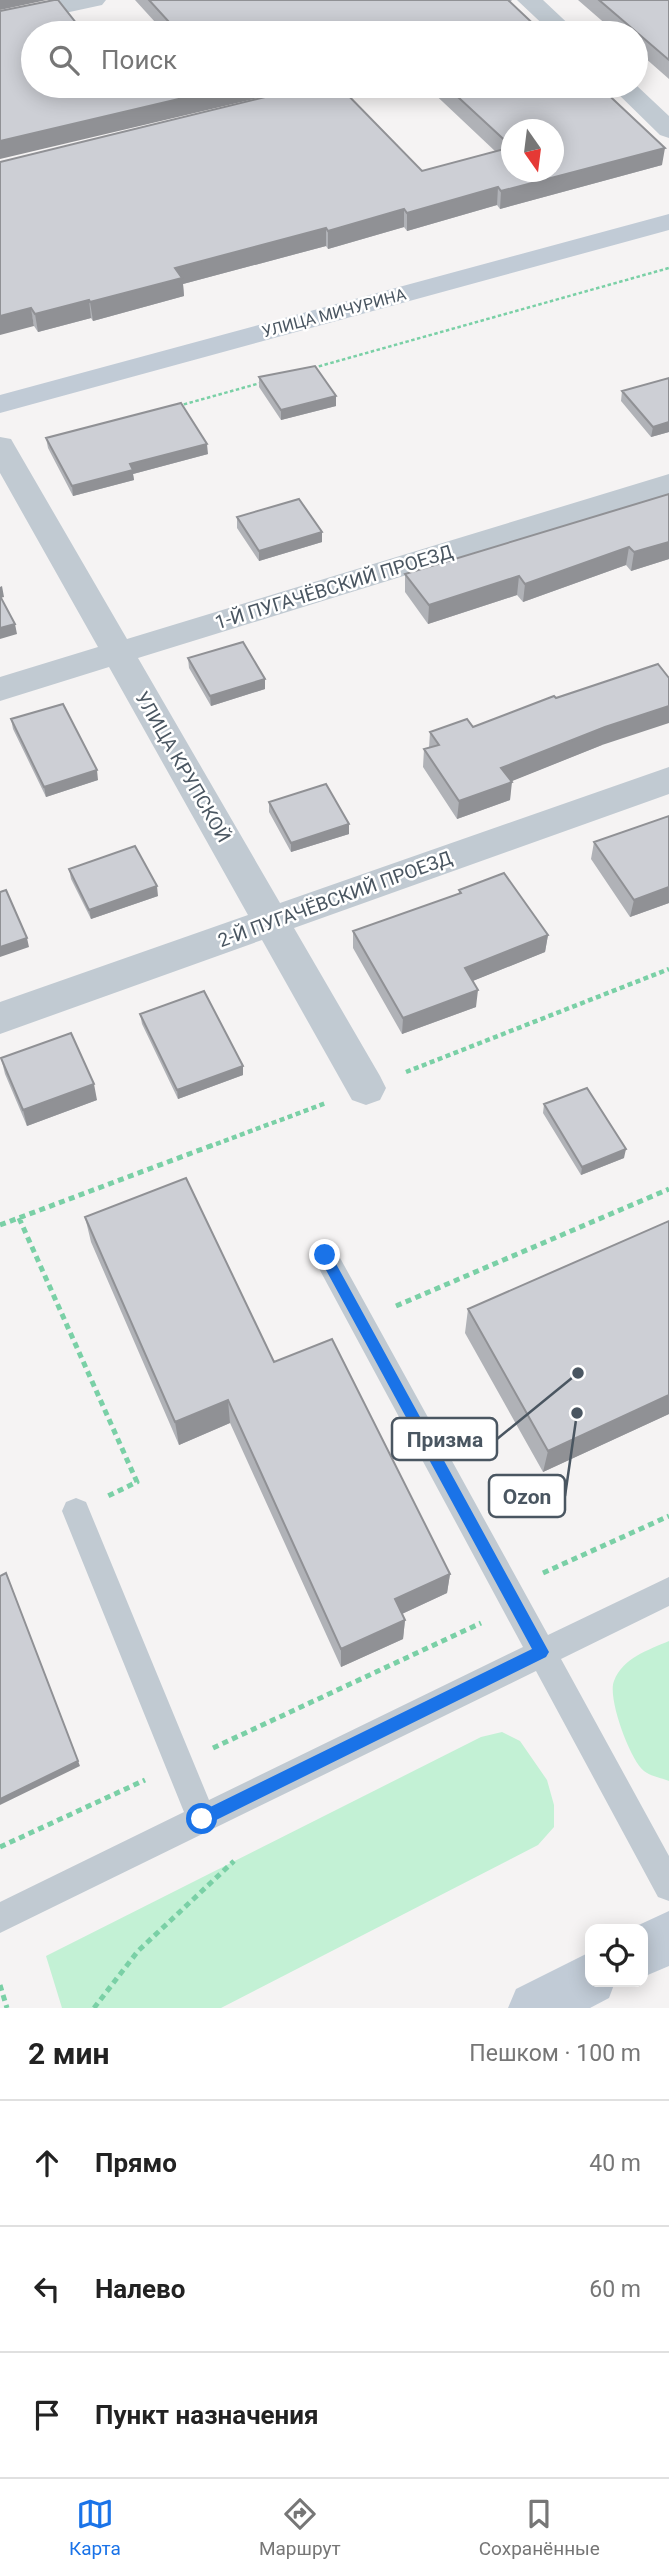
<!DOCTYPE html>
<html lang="ru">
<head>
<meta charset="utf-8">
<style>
  :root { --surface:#fff; --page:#f2f2f2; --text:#222; --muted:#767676; --line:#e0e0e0; --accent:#1a73e8 }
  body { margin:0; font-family:Roboto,sans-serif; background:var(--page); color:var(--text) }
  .controls { position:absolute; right:21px; bottom:21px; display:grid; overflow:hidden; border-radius:14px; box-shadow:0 4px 18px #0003 }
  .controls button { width:63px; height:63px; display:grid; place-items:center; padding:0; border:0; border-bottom:2px solid var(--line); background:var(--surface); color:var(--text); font:35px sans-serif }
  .compass { position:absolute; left:501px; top:119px; width:63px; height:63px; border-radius:50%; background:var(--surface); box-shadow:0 4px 18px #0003; rotate:166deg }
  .stop { position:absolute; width:21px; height:21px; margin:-16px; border:5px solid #1a73e8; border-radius:50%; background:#fff }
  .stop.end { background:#1a73e8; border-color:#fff; box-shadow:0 2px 7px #0008 }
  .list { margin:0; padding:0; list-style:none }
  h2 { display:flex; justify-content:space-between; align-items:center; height:91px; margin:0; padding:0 28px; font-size:30px }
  h2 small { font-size:23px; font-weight:400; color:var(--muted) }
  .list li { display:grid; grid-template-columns:46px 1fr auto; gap:21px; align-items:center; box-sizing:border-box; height:126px; padding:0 28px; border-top:2px solid var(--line) }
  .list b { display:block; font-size:26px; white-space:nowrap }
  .list em { font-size:23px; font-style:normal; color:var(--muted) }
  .icon { flex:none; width:38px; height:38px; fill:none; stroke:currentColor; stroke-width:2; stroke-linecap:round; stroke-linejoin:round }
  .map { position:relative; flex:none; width:669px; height:2008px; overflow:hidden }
  .search { position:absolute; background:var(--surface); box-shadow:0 4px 18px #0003; left:21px; right:21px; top:21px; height:77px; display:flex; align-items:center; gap:18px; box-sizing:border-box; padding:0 24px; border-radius:38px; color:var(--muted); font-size:26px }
  .sheet { height:469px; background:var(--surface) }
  nav { display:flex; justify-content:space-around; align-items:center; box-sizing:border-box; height:98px; border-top:2px solid var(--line); background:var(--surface); font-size:19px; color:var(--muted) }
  nav a { display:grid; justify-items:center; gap:4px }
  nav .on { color:var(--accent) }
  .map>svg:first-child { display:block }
  .green { fill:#c3f1d5 }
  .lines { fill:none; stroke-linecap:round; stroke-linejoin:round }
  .path-far2 { stroke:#7ad0a6; stroke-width:2.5; stroke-dasharray:3.5 2.5; stroke-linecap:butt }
  .path-far1 { stroke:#7ad0a6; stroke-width:4.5; stroke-dasharray:5 3.5; stroke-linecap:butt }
  .path { stroke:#7ad0a6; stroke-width:5; stroke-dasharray:6 4.5; stroke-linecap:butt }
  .lane { fill:#c1cad2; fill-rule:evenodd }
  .street { fill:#c1cad2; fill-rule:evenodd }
  .secondary { fill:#c1cbd6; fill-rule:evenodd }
  .wall { fill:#b0b2b7 }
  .shaded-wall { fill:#909195 }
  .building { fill:#cdcfd5; stroke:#909195; stroke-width:2 }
  .route { fill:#1a73e8 }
  .labels { text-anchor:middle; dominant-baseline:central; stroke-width:5; stroke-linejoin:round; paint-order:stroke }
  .far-street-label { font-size:16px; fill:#4a5661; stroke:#fff }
  .street-label { font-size:19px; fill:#4a5661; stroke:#fff }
  .leader { fill:none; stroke:#4a5661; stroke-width:2.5 }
  .callout-dot { fill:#4a5661; stroke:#fff; stroke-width:2.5 }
  .callout { fill:#fff; stroke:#4a5661; stroke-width:2.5 }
  .callout-label { font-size:21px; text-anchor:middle; font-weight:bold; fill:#4a5661 }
</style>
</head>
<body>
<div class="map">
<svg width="669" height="2008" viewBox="0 0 669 2008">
  <rect width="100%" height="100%" fill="#f5f3f3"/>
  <path class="green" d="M669,1641V1781C662,1778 650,1776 644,1771C630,1760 607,1697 614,1681C623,1658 648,1650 669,1641Z
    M502,1732L520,1741L547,1780L554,1805V1827L538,1845L221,2008H62L46,1956L481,1737Z"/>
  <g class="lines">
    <path class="path-far2" d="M313,368L669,268
      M178,406L264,382"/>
    <path class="path-far1" d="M406,1072L669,969
      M208,1147L326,1103"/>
    <path class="path" d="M19,1218L137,1482L108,1496
      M0,1225L213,1145
      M396,1306L669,1189
      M543,1573L669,1516
      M213,1748L481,1623
      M0,1847L145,1780
      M0,1985L7,2008
      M94,2008L138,1951L234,1861"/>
    <path class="lane" d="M325,1244L334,1247L548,1635L669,1577V1606L561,1659L669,1856V1901L658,1897L536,1671L0,1933V1902L184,1812L62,1511L66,1502L76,1498L86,1502L209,1800L523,1647L316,1263L313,1255L316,1247Z"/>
    <path class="street" d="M61,0H106L102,5L0,27V13Z
      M517,0H543L578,33H552Z
      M636,85L669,116V138L660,135L610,86Z
      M0,437L11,439L15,446L127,639L669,474V494L138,658L280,903L669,767V794L294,928L380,1076L386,1088L380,1100L366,1105L352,1100L262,940L0,1034V1002L248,915L109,667L0,701V677L98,647L0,473Z"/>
    <path class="secondary" d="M669,214V230L0,413V395Z
      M669,1911V1966L643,1977V1929H630Z
      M590,1952V1982H615L609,1998L590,2008H508L516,1989Z"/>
  </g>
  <path class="wall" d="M135,0H512L510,2L543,33H165Z
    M578,0H669V79L636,50V33H616Z
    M426,86H599L662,165L500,209L497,205L407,231L404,227L328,249L326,246L183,284L184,296L93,321L91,318L38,332L34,326L0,162L422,171L496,152Z
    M259,377L336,406L281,420L259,387Z
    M669,378V432L651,437L621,401L622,391Z
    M46,438L208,454L133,474L134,480L73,496L48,448Z
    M669,494V559L631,571L626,565L523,602L517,595L428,624L405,592V574Z
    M237,517L322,542L259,561L237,528Z
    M188,658L265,679V689L211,706L189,668Z
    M11,719L98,780L46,797L13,729Z
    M473,727L602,745L511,781L510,800L457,819L423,767L424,749L429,748L430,732Z
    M269,802L349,824V834L291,852L269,812Z
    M669,816V903L630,917L591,859L594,842Z
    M69,869L158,896L91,919L71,879Z
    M459,890L548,935L545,952L472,981L476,1007L402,1034L353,948V931L459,894Z
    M140,1014L243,1075L178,1099L142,1024Z
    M1,1058L97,1100L27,1126L5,1074Z
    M544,1104L624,1158L581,1175L543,1113Z
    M85,1217L274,1362L450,1574L447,1593L402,1614L405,1620L403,1639L341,1667L230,1423L179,1445L91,1242Z
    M669,1221V1414L543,1472L465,1333L468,1309Z"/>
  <path class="shaded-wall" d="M0,0H47L0,10Z
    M234,86H309L0,159V141Z
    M665,148L662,165L500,209L501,191Z
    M498,187L497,205L407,231V213Z
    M404,209V227L328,249V231Z
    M326,228V246L183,284L184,296L93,321L90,302L175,268Z
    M89,300L91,318L38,332L35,314Z
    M31,308L34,326L0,335V316Z
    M336,396V406L281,420V410Z
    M669,422V432L651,437L653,427Z
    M207,444L208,454L133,474L134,480L73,496L72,486L130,464Z
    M322,532V542L259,561V551Z
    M669,542V559L631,571L634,552Z
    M629,547L626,565L523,602L525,584Z
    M519,576L517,595L428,624L429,605Z
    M2,586L4,597L0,598V587Z
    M15,624L17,634L0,639V628Z
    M265,679V689L211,706L210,696Z
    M669,706V723L602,745L500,786L501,768L605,727Z
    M97,770L98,780L46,797L44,787Z
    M512,782L510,800L457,819L459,801Z
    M349,824V834L291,852V843Z
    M157,886L158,896L91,919L89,910Z
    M669,887V903L630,917L634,900Z
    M548,935L545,952L463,985L465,968Z
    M27,938L29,947L0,957V947Z
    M478,990L476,1007L402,1034L403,1018Z
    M243,1066V1075L178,1099L177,1090Z
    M94,1084L97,1100L27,1126L23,1110Z
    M626,1149L624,1158L581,1175L582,1167Z
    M669,1395V1414L543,1472L548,1451Z
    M228,1400L230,1423L179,1445L175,1422Z
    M450,1574L447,1593L393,1618L395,1599Z
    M8,1579L80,1766L0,1805V1799Z
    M405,1620L403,1639L341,1667V1649Z"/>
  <path class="building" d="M54,0H58L84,33H33V86H234L0,141V11Z
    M149,0H508L543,33H179Z
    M599,0H669V60Z
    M310,86H339L422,171L512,147V172H554V130H512V147L446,86H599L665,148L501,191L498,187L407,213L404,209L328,231L326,228L175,268L182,278L90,302L89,300L35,314L31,308L0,316V162Z
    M315,366L336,396L281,410L259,377Z
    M669,378V422L653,427L622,391Z
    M181,403L207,444L130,464L133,470L72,486L46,438Z
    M669,494V542L634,552L629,547L525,584L519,576L429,605L405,574Z
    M299,499L322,532L259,551L237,517Z
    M0,596L15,624L0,628Z
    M243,642L265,679L210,696L188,658Z
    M658,664L669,678V706L605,727L501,768L512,782L459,801L424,749L439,745L430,732L467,719L473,727L554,696L556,698Z
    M63,704L97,770L44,787L11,719Z
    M326,784L349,824L291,843L269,802Z
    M669,816V887L634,900L594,842Z
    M135,846L157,886L89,910L69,869Z
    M504,873L548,935L465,968L478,990L403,1018L353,931L461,893L459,890Z
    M6,890L27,938L0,947V892Z
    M204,991L243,1066L177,1090L140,1014Z
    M71,1033L94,1084L23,1110L1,1058Z
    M587,1088L626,1149L582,1167L544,1104Z
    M186,1178L274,1362L332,1339L450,1574L395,1599L405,1620L341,1649L228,1400L175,1422L85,1217Z
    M669,1221V1395L548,1451L468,1309Z
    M6,1573L78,1761L0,1799V1576Z"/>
  <path class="route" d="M325,1249L329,1251L549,1652L546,1657L202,1827L194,1819L196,1814L532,1649L320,1259L319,1255Z"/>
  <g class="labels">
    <g class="far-street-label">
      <text transform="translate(334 313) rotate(-15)">УЛИЦА МИЧУРИНА</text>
    </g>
    <g class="street-label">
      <text transform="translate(334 587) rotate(-17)">1-Й ПУГАЧЁВСКИЙ ПРОЕЗД</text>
      <text transform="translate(183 767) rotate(60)">УЛИЦА КРУПСКОЙ</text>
      <text transform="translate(335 899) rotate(-20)">2-Й ПУГАЧЁВСКИЙ ПРОЕЗД</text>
    </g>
  </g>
  <path class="leader" d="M578 1373L497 1439M577 1413L565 1496"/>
  <g class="callout-dot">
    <circle cx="578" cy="1373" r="7"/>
    <circle cx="577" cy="1413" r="7"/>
  </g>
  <g class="callout">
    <rect x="392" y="1418" width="105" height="42" rx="7"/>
    <rect x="489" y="1475" width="76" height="42" rx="7"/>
  </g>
  <g class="callout-label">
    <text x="445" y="1447">Призма</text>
    <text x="527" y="1504">Ozon</text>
  </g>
</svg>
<div class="controls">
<button><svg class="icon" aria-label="locate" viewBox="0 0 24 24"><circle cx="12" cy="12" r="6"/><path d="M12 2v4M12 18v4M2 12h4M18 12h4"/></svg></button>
</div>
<svg class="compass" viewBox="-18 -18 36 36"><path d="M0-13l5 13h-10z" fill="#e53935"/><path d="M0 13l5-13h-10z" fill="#767676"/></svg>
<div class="stop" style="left:202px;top:1819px"></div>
<div class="stop end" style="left:325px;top:1255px"></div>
<div class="search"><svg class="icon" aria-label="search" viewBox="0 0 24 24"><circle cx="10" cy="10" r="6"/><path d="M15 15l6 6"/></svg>Поиск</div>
</div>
<section class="sheet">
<h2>2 мин<small>Пешком · 100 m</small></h2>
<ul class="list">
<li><svg class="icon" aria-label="ahead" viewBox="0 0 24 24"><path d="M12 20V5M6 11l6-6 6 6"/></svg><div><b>Прямо</b></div><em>40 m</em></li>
<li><svg class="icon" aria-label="left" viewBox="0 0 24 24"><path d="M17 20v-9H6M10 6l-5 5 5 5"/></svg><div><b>Налево</b></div><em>60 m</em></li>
<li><svg class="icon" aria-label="arrive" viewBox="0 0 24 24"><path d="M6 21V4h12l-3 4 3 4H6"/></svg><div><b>Пункт назначения</b></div></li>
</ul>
</section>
<nav>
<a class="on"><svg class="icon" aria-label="map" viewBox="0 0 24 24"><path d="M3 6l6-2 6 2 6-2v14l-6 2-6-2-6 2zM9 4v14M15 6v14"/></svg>Карта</a>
<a><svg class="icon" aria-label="directions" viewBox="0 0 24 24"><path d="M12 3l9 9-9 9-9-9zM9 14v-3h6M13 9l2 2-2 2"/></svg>Маршрут</a>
<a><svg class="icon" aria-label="saved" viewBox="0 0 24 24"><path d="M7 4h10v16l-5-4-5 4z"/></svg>Сохранённые</a>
</nav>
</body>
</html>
